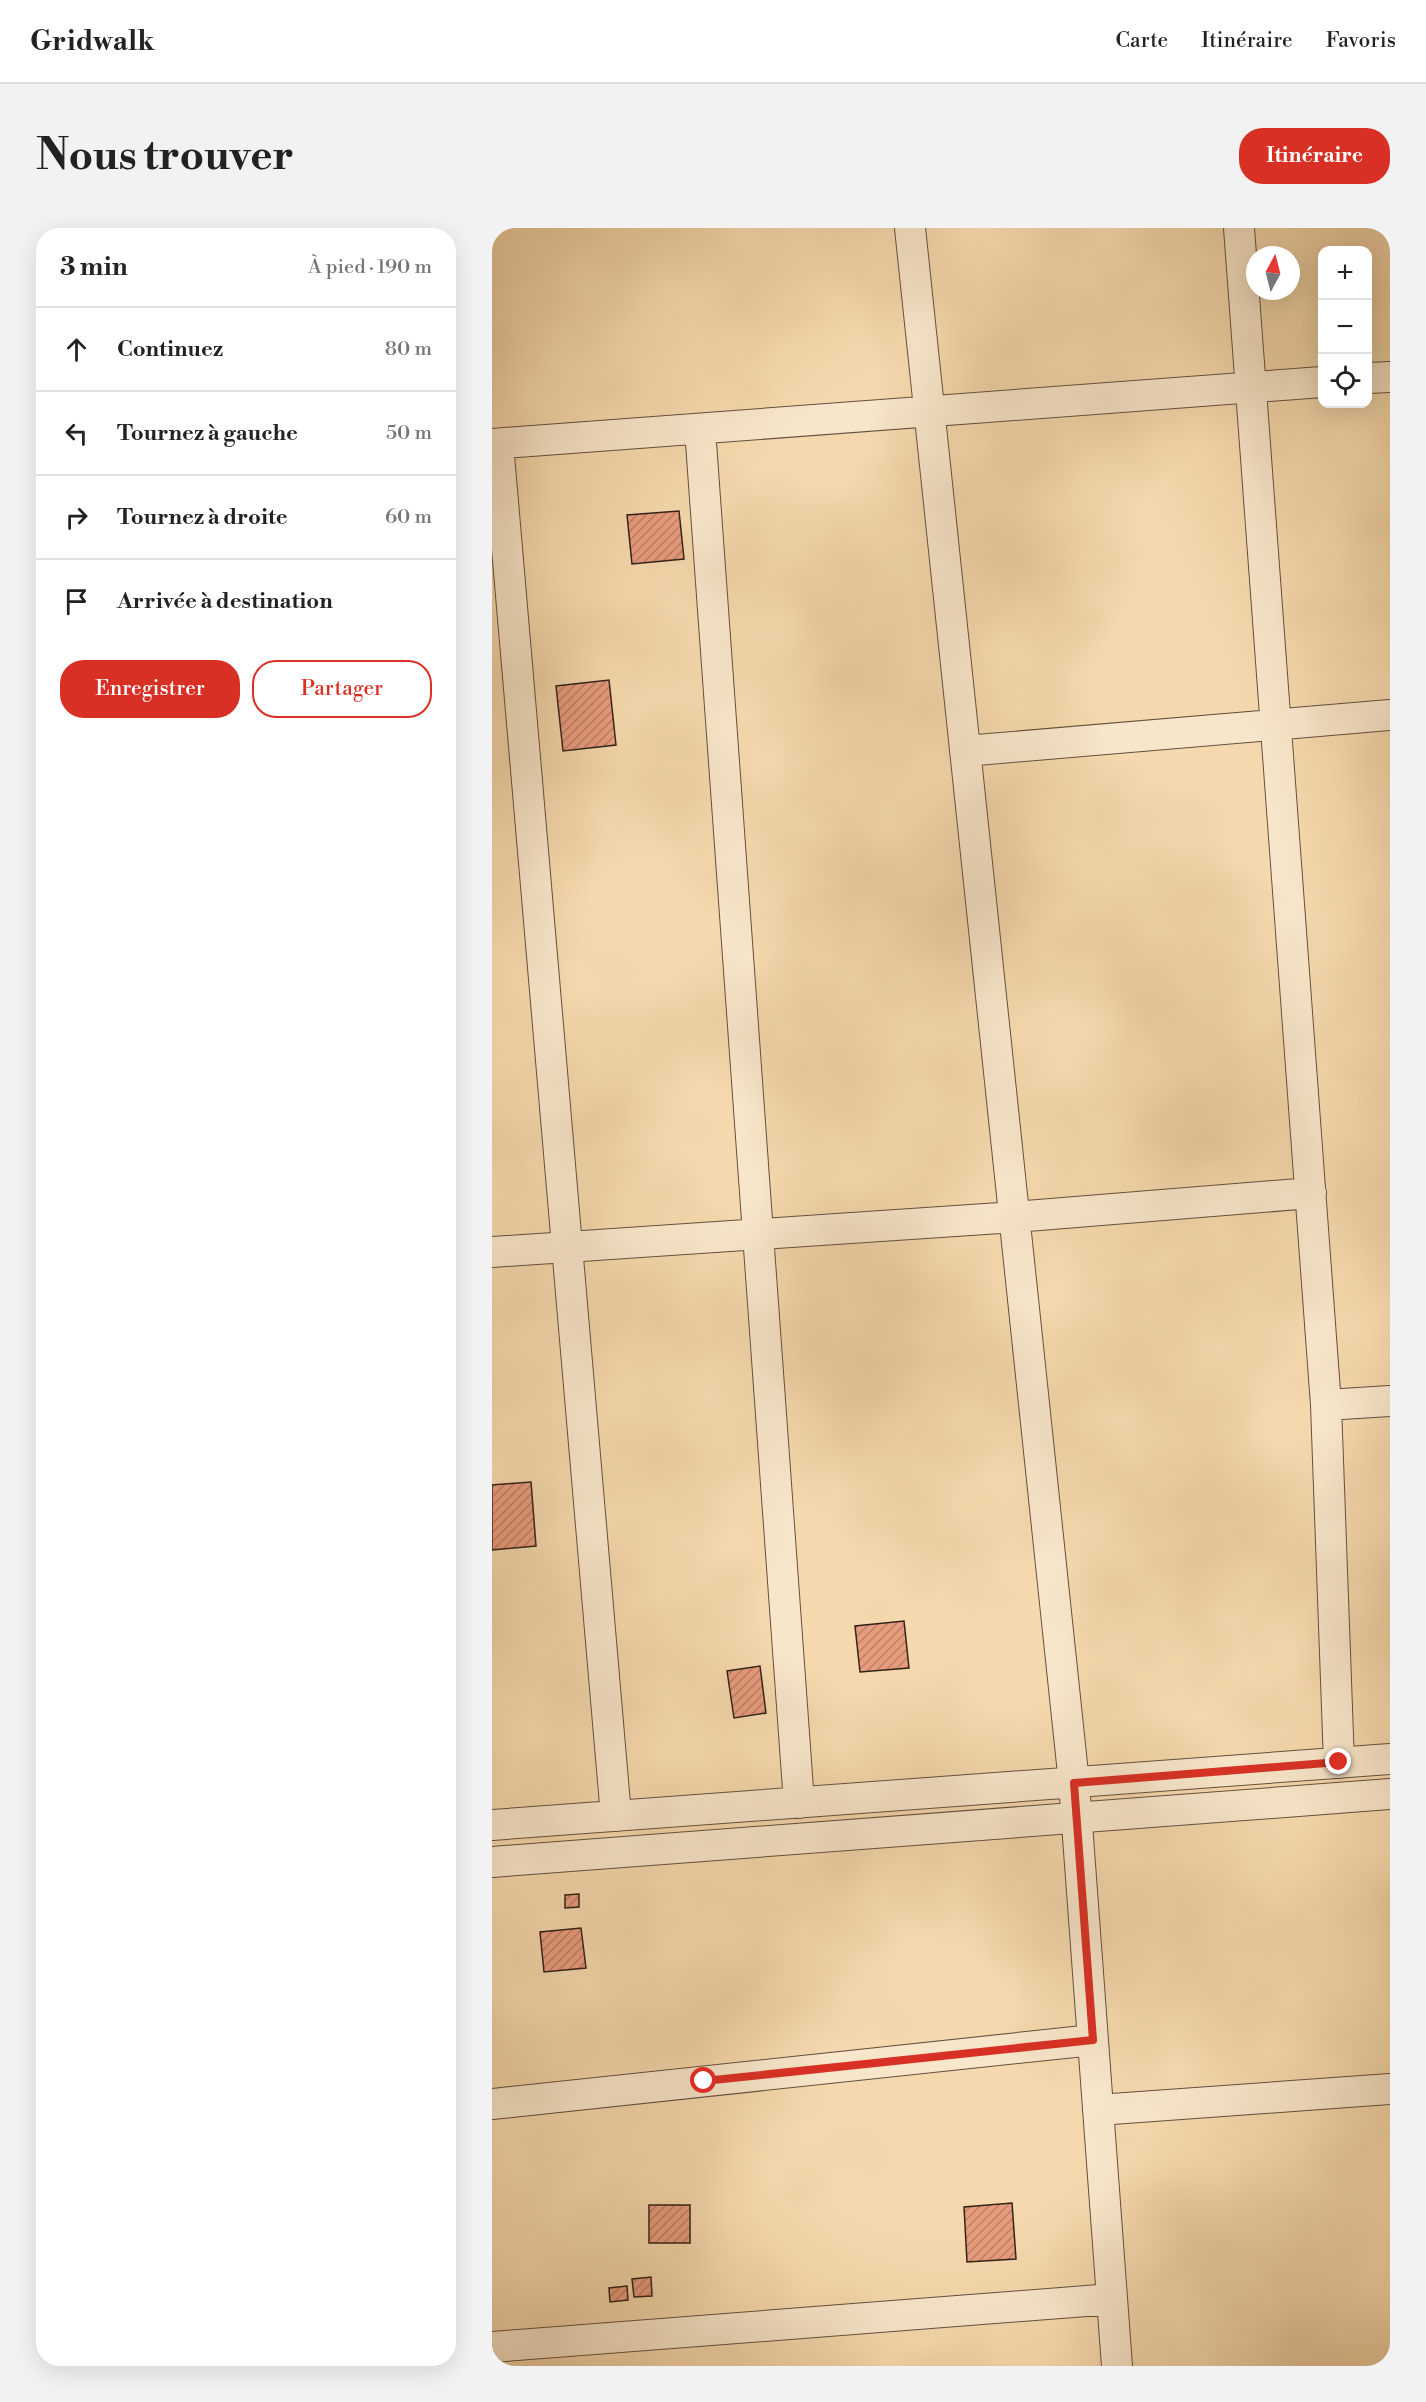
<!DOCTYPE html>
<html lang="fr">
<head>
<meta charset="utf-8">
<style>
  :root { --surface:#fff; --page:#f2f2f2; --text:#222; --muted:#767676; --line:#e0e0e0; --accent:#d93025 }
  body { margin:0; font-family:"Libre Bodoni",serif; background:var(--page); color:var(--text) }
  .controls { position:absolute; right:18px; top:18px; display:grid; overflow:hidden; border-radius:12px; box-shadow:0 6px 24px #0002 }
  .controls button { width:54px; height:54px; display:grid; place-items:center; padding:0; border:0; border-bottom:2px solid var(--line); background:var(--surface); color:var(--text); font:30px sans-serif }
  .compass { position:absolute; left:754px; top:18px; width:54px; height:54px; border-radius:50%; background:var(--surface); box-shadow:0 6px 24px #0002; rotate:7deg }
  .stop { position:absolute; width:18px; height:18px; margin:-14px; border:4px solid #d93025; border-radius:50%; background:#fff }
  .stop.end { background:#d93025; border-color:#fff; box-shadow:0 2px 6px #0008 }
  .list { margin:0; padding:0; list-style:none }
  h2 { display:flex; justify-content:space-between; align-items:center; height:78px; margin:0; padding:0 24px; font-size:26px }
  h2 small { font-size:20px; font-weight:400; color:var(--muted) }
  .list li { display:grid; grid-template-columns:39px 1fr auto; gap:18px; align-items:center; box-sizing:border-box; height:84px; padding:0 24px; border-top:2px solid var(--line) }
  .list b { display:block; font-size:22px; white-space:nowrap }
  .list em { font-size:20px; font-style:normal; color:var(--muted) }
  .actions { display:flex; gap:12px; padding:18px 24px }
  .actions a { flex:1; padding:14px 0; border:2px solid var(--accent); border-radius:24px; text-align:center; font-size:21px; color:var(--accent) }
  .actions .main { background:var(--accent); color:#fff }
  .icon { flex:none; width:33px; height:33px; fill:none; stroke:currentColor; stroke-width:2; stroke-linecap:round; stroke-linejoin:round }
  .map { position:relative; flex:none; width:898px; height:2138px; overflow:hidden; border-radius:24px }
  header { display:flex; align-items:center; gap:36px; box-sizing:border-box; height:84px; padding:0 30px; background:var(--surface); border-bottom:2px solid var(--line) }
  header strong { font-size:28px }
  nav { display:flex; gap:33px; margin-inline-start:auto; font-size:21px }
  .intro { display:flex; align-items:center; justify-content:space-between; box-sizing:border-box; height:144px; padding:0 36px }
  h1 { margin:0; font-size:42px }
  .button { padding:15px 27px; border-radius:24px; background:var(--accent); color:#fff; font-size:21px; font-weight:700 }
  main { display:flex; gap:36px; padding:0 36px }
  aside { flex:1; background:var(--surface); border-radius:24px; box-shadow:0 6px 24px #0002 }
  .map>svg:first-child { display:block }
  .building { fill:url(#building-hatch); stroke:#332219; stroke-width:1.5 }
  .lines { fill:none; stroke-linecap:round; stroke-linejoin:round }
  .minor-casing { stroke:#64503e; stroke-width:32 }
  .minor { stroke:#f8e6ca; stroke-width:30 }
  .route { stroke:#d93025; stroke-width:8 }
</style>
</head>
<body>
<header>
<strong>Gridwalk</strong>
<nav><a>Carte</a><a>Itinéraire</a><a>Favoris</a></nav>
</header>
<div class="intro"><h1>Nous trouver</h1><a class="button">Itinéraire</a></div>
<main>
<aside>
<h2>3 min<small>À pied · 190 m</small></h2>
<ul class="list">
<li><svg class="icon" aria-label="ahead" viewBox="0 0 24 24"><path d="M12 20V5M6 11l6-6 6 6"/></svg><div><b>Continuez</b></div><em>80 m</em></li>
<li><svg class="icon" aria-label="left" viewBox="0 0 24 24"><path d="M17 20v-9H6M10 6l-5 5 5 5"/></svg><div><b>Tournez à gauche</b></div><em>50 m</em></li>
<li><svg class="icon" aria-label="right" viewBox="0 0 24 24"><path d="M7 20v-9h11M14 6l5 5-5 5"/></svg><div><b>Tournez à droite</b></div><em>60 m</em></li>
<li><svg class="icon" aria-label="arrive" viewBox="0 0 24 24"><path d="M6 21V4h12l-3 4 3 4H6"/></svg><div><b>Arrivée à destination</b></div></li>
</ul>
<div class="actions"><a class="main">Enregistrer</a><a>Partager</a></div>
</aside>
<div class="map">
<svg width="898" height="2138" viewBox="0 0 898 2138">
  <defs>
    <pattern id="building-hatch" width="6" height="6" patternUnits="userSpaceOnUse" patternTransform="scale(1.5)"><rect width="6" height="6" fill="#e89c7e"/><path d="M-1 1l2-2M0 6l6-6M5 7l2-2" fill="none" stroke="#bd7f66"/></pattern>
  </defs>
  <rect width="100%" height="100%" fill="#f5d8ad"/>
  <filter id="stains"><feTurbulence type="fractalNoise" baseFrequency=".00333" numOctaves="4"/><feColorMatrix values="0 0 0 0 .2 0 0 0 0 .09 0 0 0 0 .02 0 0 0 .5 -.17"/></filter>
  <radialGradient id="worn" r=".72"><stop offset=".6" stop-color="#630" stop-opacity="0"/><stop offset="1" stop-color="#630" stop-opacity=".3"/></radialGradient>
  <path class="building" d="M187,283L192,331L140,336L135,287Z
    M117,452L124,517L71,523L64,458Z
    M39,1254L44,1318L0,1322V1257Z
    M412,1393L417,1440L368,1444L363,1398Z
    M268,1438L274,1485L242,1490L235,1443Z
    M87,1666V1679L73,1680V1667Z
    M89,1700L94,1740L52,1744L48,1704Z
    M520,1975L524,2031L475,2034L472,1979Z
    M157,1977H198V2015H157Z
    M159,2049L160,2068L142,2069L140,2051Z
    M135,2058L136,2072L118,2074L117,2060Z"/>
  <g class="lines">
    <defs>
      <path id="minor" d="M418,0L582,1555L625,2138
        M747,0L834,1177L847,1535
        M876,150L898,149
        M208,201L307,1575
        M0,216L830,154
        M6,216L124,1588
        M473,523L898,487
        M0,1024L523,989L819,965
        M834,1177L898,1173
        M0,1597L898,1531
        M0,1634L898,1566
        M0,1876L601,1812
        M606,1882L898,1861
        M0,2119L620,2071"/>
    </defs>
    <use href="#minor" class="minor-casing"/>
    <use href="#minor" class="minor"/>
  </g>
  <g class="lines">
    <path class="route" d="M212,1853L601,1812L582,1555L847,1534"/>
  </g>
  <rect width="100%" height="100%" filter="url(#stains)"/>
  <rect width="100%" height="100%" fill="url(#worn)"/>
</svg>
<div class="controls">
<button>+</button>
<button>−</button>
<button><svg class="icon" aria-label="locate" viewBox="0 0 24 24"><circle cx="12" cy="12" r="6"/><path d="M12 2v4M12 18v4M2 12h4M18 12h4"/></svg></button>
</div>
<svg class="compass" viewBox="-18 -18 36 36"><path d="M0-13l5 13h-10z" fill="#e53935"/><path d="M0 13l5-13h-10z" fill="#767676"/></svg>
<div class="stop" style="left:212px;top:1853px"></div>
<div class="stop end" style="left:847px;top:1534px"></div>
</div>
</main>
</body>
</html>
